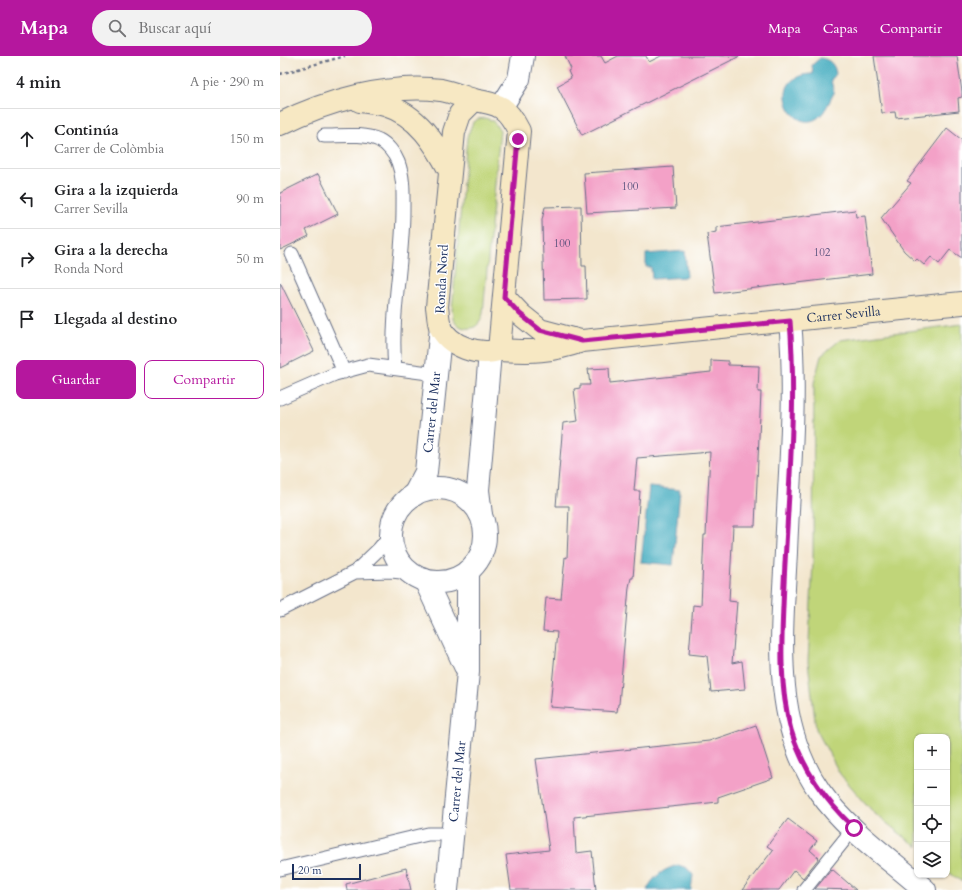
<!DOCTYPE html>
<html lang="es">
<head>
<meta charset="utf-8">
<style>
  :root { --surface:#fff; --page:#f2f2f2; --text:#202124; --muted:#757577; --line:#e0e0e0; --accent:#b5179e }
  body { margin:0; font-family:Cardo,serif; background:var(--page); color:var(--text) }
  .controls { position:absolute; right:12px; bottom:12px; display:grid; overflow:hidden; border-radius:8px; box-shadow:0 1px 3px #0004 }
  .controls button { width:36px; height:36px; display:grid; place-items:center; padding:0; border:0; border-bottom:1px solid var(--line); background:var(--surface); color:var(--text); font:20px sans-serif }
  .scale { position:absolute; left:12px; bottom:10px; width:69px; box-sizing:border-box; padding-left:4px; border:2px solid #1b2f5e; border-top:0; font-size:11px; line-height:14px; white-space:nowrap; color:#1b2f5e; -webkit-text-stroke:3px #fff; paint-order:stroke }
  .stop { position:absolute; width:12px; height:12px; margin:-9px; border:3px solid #b5179e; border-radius:50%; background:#fff }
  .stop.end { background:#b5179e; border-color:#fff; box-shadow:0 1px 4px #0008 }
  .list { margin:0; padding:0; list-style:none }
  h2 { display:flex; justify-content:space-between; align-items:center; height:52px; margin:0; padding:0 16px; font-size:17px }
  h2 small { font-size:13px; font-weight:400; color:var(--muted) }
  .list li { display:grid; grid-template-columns:26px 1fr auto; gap:12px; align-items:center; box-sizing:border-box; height:60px; padding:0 16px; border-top:1px solid var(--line) }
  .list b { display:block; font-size:15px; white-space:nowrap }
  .list p { margin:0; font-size:13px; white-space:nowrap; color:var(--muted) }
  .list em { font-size:13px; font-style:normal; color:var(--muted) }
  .actions { display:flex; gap:8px; padding:12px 16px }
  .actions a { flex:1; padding:9px 0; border:1px solid var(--accent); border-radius:8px; text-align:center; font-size:14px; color:var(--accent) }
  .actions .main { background:var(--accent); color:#fff }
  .icon { flex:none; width:22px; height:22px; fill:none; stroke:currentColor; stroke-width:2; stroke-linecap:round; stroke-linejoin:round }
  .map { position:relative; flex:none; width:682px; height:834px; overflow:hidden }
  header { display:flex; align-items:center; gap:24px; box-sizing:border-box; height:56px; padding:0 20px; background:var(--accent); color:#fff }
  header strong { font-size:19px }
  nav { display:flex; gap:22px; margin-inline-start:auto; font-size:14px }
  .search { width:280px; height:36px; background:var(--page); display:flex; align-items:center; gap:10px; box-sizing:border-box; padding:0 14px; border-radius:22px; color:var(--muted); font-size:15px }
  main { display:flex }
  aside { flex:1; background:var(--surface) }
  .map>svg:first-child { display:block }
  .green { fill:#c0d579; stroke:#6e826c }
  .water { fill:#3faabe; stroke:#2d6c8e }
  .building { fill:#f3a1c7 }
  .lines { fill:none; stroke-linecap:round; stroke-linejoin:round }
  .service-casing { stroke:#676f85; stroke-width:15 }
  .minor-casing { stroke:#676f85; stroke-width:24 }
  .tertiary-casing { stroke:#676f85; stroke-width:24 }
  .secondary-casing { stroke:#676f85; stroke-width:24 }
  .path { stroke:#676f85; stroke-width:2.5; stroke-dasharray:3 3; stroke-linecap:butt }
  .service { stroke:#fff; stroke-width:13 }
  .minor { stroke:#fff; stroke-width:22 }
  .tertiary { stroke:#fff; stroke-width:22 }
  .secondary { stroke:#f7e8c3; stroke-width:22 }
  .route { stroke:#b5179e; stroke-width:5 }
  .labels { text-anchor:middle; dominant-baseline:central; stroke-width:3; stroke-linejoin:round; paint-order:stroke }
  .number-label { font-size:11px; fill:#514c78 }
  .street-label { font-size:13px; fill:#1b2f5e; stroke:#fff }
</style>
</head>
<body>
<header>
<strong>Mapa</strong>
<div class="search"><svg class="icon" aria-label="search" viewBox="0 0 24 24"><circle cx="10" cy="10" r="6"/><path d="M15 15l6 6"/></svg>Buscar aquí</div>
<nav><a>Mapa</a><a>Capas</a><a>Compartir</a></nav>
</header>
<main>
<aside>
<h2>4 min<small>A pie · 290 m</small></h2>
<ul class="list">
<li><svg class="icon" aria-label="ahead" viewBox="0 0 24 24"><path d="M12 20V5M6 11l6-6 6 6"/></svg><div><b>Continúa</b><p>Carrer de Colòmbia</p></div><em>150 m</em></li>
<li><svg class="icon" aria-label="left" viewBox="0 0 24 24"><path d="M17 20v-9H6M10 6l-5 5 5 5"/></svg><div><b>Gira a la izquierda</b><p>Carrer Sevilla</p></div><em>90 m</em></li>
<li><svg class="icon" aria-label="right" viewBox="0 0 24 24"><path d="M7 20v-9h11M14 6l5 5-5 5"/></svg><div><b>Gira a la derecha</b><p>Ronda Nord</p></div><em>50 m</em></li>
<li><svg class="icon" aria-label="arrive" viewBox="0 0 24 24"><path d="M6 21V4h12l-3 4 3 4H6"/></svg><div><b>Llegada al destino</b></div></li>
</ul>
<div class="actions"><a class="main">Guardar</a><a>Compartir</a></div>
</aside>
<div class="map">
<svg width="682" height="834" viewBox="0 0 682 834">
  <rect width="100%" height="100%" fill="#fff"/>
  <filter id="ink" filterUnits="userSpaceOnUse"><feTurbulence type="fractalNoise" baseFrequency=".025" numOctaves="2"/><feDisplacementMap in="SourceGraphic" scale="8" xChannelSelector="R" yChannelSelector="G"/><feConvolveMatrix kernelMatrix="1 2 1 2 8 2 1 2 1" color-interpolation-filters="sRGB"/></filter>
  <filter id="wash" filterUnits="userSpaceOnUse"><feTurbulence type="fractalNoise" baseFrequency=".012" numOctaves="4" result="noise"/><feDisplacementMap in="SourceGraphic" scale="16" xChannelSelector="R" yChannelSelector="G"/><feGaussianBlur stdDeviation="0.9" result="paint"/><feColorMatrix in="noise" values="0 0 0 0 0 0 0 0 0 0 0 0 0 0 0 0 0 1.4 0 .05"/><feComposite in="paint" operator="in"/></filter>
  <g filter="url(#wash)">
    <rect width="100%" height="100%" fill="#f3e6cd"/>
    <path class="green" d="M205,62L212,64L220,74L203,257C200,272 190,276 177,269L173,263L172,254L187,81L193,66L198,63Z
      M682,268V826L667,815V681H637V791L594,757L560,718L536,673L528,606L533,505L534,327L541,300L560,284Z"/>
    <path class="water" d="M540,2C550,3 555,9 556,18L551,24L554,37C550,44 546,55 539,61C511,82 484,18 533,18L532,9Z
      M405,195L407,221L372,223L371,211H366V198Z
      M369,431L400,434L393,509L361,506Z
      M398,809L407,812L413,819L411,834H367C373,820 384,813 398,809Z"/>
    <g id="blocks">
      <path class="building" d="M285,0H321L325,7L338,0H366L369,6L381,0H460L302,79L277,30L291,22L288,15L291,13Z
        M594,0H677L682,36V41L678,42L679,55L616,62L615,56L602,57Z
        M667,72L682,84V202L670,194L659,208L651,201L644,209L637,203L635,205L624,195L601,162L631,127L627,125Z
        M393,111L396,152L307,157L304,117Z
        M38,118L58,158L26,174L29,180L0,194V137Z
        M301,150L302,210H306L307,243L264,244L262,164L265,151Z
        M575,154L576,161L585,160L592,218L435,237L427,178L436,176V171Z
        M0,226L34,295L0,312Z
        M431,304L448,305V309L479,310L478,336H481L475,470H453L449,545L457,546L452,607L462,605L465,633L431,636L427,600L409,598L413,549L421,550L424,479H426L430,396L357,402L354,435H360L353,522H351L349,531L339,648H338L337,656L270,651L277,576L263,575L266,542L281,543L285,501L287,502L289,450H276L283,367L298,365L294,333L300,332V329H310L308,313L329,312L330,327L431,316Z
        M476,669L493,722L438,741V746L294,761L296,797L312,795L316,834H231L226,799L269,794L256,703L429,685Z
        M508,763L537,785L530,794L539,802L523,822L514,814L499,834H462L493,794L487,790Z
        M126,812L131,834H67L66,828Z
        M552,813L576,834L535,833Z"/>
    </g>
  </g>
  <g filter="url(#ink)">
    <use href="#blocks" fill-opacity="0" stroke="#676f85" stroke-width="1"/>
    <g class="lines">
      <defs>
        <path id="service" d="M44,80C61,80 83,77 99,84C107,88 115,98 118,106C124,122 123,138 123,154C123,207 110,260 115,312
          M12,198L64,316
          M0,342L55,318L88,309L156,318
          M75,516L111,515L131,517
          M0,554L75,516L99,493L111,478
          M0,813L148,778H171
          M524,834L574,772"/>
        <path id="minor" d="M222,50L239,23L243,0
          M510,265C517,341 509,419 506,496C502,576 491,666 540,736C567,774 610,803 645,834"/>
        <g id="tertiary">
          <circle cx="158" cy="479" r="47"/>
          <path id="s1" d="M134,439L146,416L161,271"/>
          <path d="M201,459L198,434L210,297"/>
          <path d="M145,524L185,610"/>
          <path id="s2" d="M167,834L188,616V515"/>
        </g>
        <g id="secondary">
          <path d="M194,44C220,48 227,51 239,75L219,294C199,300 169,291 160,270C158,264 158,257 157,251L174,76L180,58Z"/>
          <path d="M80,45C88,46 97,47 105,49C138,59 155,87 170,115"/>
          <path d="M0,68C45,45 110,27 161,34C172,36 183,41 194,44"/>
          <path d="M224,241L240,258L260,274L301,285"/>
          <path id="s3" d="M219,294C253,296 269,296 302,285L682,247"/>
        </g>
      </defs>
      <use href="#service" class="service-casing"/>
      <use href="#minor" class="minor-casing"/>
      <use href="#tertiary" class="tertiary-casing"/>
      <use href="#secondary" class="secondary-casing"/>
      <path class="path" d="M0,18L65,0"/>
      <use href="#service" class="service"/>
      <use href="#minor" class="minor"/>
      <use href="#tertiary" class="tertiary"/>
      <use href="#secondary" class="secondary"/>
    </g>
  </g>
  <g class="lines" filter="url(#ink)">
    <path class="route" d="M238,83L224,241L240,258L260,274L302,285L510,265C517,350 508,441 504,527C502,576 498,627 511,674C523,714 545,744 574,772"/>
  </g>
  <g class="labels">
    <g class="number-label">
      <text x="350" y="130">100</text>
      <text x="282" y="187">100</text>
      <text x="542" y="196">102</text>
    </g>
    <g class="street-label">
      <text transform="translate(162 223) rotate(-87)">Ronda Nord</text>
      <text stroke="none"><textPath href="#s3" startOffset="347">Carrer Sevilla</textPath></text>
      <text stroke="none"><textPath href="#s1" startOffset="86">Carrer del Mar</textPath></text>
      <text stroke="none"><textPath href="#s2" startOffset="109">Carrer del Mar</textPath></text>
    </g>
  </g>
</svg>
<div class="controls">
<button>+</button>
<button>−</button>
<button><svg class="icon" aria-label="locate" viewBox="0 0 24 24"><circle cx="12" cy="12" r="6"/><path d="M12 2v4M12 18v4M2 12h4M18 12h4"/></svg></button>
<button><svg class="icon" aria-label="layers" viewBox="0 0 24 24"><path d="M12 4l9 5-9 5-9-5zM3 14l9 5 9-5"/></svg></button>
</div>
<div class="scale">20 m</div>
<div class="stop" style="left:574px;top:772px"></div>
<div class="stop end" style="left:238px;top:83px"></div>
</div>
</main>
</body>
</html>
